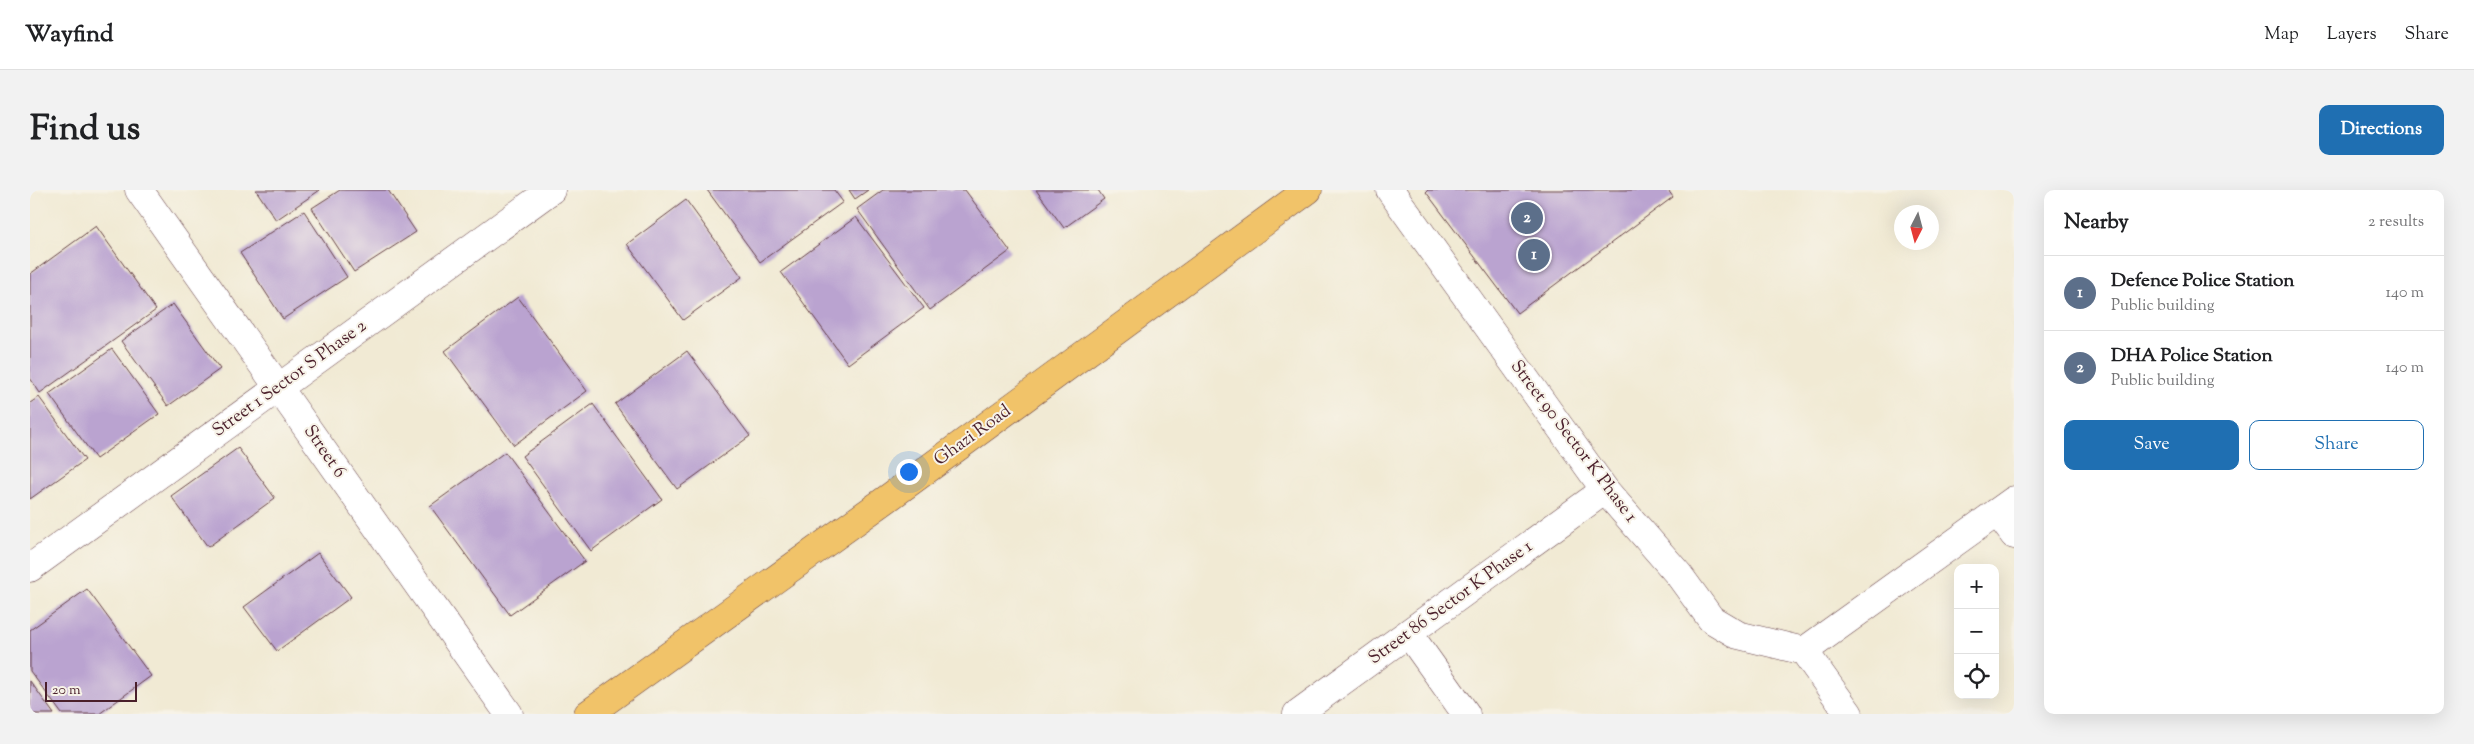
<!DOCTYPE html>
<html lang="en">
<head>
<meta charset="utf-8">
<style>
  :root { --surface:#fff; --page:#f2f2f2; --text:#202124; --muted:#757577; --line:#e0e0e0; --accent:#1f6fb2 }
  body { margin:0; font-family:"Sorts Mill Goudy",serif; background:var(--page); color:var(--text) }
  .controls { position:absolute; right:15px; bottom:15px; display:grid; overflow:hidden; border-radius:10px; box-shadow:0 5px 20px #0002 }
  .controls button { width:45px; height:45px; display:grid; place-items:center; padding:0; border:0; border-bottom:1px solid var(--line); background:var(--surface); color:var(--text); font:25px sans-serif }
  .compass { position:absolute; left:1864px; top:15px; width:45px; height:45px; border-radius:50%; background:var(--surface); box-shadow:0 5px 20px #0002; rotate:186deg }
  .scale { position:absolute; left:15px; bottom:12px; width:92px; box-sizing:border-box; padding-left:5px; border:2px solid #4a1f2b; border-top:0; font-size:14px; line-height:18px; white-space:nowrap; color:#4a1f2b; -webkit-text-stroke:4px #f7f3e8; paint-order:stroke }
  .you { position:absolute; left:878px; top:281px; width:18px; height:18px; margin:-12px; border:4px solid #fff; border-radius:50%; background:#1a73e8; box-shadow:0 0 0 8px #1a73e833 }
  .badge { display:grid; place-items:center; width:32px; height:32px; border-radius:50%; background:var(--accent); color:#fff; font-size:16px; font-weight:700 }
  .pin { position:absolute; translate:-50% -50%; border:2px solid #fff; box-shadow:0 1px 5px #0006 }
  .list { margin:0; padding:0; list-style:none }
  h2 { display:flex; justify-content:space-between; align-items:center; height:65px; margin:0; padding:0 20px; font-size:21px }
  h2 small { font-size:16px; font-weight:400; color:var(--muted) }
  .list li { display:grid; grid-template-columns:32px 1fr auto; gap:15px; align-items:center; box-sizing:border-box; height:75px; padding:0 20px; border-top:1px solid var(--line) }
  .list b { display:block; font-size:19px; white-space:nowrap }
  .list p { margin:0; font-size:16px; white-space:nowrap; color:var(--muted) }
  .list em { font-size:16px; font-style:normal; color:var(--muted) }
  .actions { display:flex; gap:10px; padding:15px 20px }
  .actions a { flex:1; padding:11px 0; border:1px solid var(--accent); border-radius:10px; text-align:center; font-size:18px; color:var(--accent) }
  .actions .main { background:var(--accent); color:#fff }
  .icon { flex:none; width:28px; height:28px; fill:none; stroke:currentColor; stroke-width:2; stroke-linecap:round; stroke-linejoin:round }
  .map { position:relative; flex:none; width:1984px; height:524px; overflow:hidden; border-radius:10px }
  header { display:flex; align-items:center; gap:30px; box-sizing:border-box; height:70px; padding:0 25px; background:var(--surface); border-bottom:1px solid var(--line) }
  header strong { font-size:24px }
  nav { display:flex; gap:28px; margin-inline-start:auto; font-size:18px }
  .intro { display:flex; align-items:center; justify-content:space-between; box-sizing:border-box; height:120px; padding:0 30px }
  h1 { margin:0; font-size:35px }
  .button { padding:12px 22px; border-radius:10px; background:var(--accent); color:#fff; font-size:18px; font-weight:700 }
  main { display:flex; gap:30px; padding:0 30px }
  aside { flex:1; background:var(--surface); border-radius:10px; box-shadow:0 5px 20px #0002 }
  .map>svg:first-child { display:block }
  .building { fill:#baa3d0 }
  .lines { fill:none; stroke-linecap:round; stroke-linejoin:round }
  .minor-casing { stroke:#633d44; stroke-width:29 }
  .major-casing { stroke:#633d44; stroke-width:29 }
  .minor { stroke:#fff; stroke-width:28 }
  .major { stroke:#f1c369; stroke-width:28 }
  .labels { text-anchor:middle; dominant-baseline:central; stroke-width:4; stroke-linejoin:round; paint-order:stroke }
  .street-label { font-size:18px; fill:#4a1f2b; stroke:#f7f3e8 }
</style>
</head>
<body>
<header>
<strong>Wayfind</strong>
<nav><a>Map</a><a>Layers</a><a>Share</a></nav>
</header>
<div class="intro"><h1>Find us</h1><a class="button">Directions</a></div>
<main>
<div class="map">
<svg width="1984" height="524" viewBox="0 0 1984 524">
  <rect width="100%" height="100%" fill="#f7f3e8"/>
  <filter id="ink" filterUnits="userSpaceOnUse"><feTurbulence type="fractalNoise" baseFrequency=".02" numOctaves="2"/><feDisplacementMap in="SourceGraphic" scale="10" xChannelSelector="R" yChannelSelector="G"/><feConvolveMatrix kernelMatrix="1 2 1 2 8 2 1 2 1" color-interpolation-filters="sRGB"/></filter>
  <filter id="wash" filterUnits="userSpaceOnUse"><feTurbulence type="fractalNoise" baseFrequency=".0096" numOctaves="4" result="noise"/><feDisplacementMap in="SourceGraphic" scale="20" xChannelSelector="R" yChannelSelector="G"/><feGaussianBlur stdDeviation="1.12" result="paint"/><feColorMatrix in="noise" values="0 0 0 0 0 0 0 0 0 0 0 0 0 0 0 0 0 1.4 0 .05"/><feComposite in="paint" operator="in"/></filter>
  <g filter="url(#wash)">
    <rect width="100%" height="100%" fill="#f1ead4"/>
    <g id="blocks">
      <path class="building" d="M226,0H290L246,30Z
        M310,0H358L386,42L324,82L282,18Z
        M677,0H804L813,12L730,72Z
        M819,0H838L825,9Z
        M853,0H935L980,61L900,120L827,19Z
        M1006,0H1068L1074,9L1034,38Z
        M1398,0H1638L1643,7L1487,123L1396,2Z
        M656,10L712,87L653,130L597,54Z
        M274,21L317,87L253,129L210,63Z
        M826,27L894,118L818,174L751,82Z
        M66,36L126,120L10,203L0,188V84Z
        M488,107L557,201L484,255L415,161Z
        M143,114L190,179L138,216L91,151Z
        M82,159L129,224L66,269L19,204Z
        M657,161L720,246L647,299L585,214Z
        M9,207L55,270L0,309V213Z
        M563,214L632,309L561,361L492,266Z
        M208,258L245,308L178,357L141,306Z
        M475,262L555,371L480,425L400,316Z
        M288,363L321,407L247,461L214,417Z
        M57,399L121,486L69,524H32L0,481V440Z
        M0,491L24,524H0Z"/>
    </g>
  </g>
  <g filter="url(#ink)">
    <use href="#blocks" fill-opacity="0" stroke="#633d44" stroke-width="1"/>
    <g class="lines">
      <defs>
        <path id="minor" d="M109,0L479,524
          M1360,0L1575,300L1649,385L1681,429L1708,445L1774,461L1819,524
          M1967,322L1984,345
          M0,378L521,0
          M1379,444L1436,524
          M1774,461L1984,310
          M1267,524L1575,300"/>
        <path id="major" d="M558,524L861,306L1278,0"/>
      </defs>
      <use href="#minor" class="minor-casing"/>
      <use href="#major" class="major-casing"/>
      <use href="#minor" class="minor"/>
      <use href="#major" class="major"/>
    </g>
  </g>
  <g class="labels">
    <g class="street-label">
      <text transform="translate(260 189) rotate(-36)">Street 1 Sector S Phase 2</text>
      <text transform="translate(943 246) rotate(-36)">Ghazi Road</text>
      <text transform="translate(1543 252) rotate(53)">Street 90 Sector K Phase 1</text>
      <text transform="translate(294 262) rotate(55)">Street 6</text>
      <text transform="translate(1421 413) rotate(-36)">Street 86 Sector K Phase 1</text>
    </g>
  </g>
</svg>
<div class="controls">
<button>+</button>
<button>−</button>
<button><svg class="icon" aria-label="locate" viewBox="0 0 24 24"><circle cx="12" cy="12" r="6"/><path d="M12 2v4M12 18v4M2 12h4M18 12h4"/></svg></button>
</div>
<svg class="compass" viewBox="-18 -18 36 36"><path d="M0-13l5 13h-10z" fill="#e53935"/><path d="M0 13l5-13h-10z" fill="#757577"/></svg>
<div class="scale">20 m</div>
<div class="you"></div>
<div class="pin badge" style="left:1504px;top:65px;background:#5c6f8a">1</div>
<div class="pin badge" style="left:1497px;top:28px;background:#5c6f8a">2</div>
</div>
<aside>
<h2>Nearby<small>2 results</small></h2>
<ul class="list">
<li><span class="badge" style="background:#5c6f8a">1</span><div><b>Defence Police Station</b><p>Public building</p></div><em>140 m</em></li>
<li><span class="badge" style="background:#5c6f8a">2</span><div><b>DHA Police Station</b><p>Public building</p></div><em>140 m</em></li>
</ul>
<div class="actions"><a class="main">Save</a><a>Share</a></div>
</aside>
</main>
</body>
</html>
